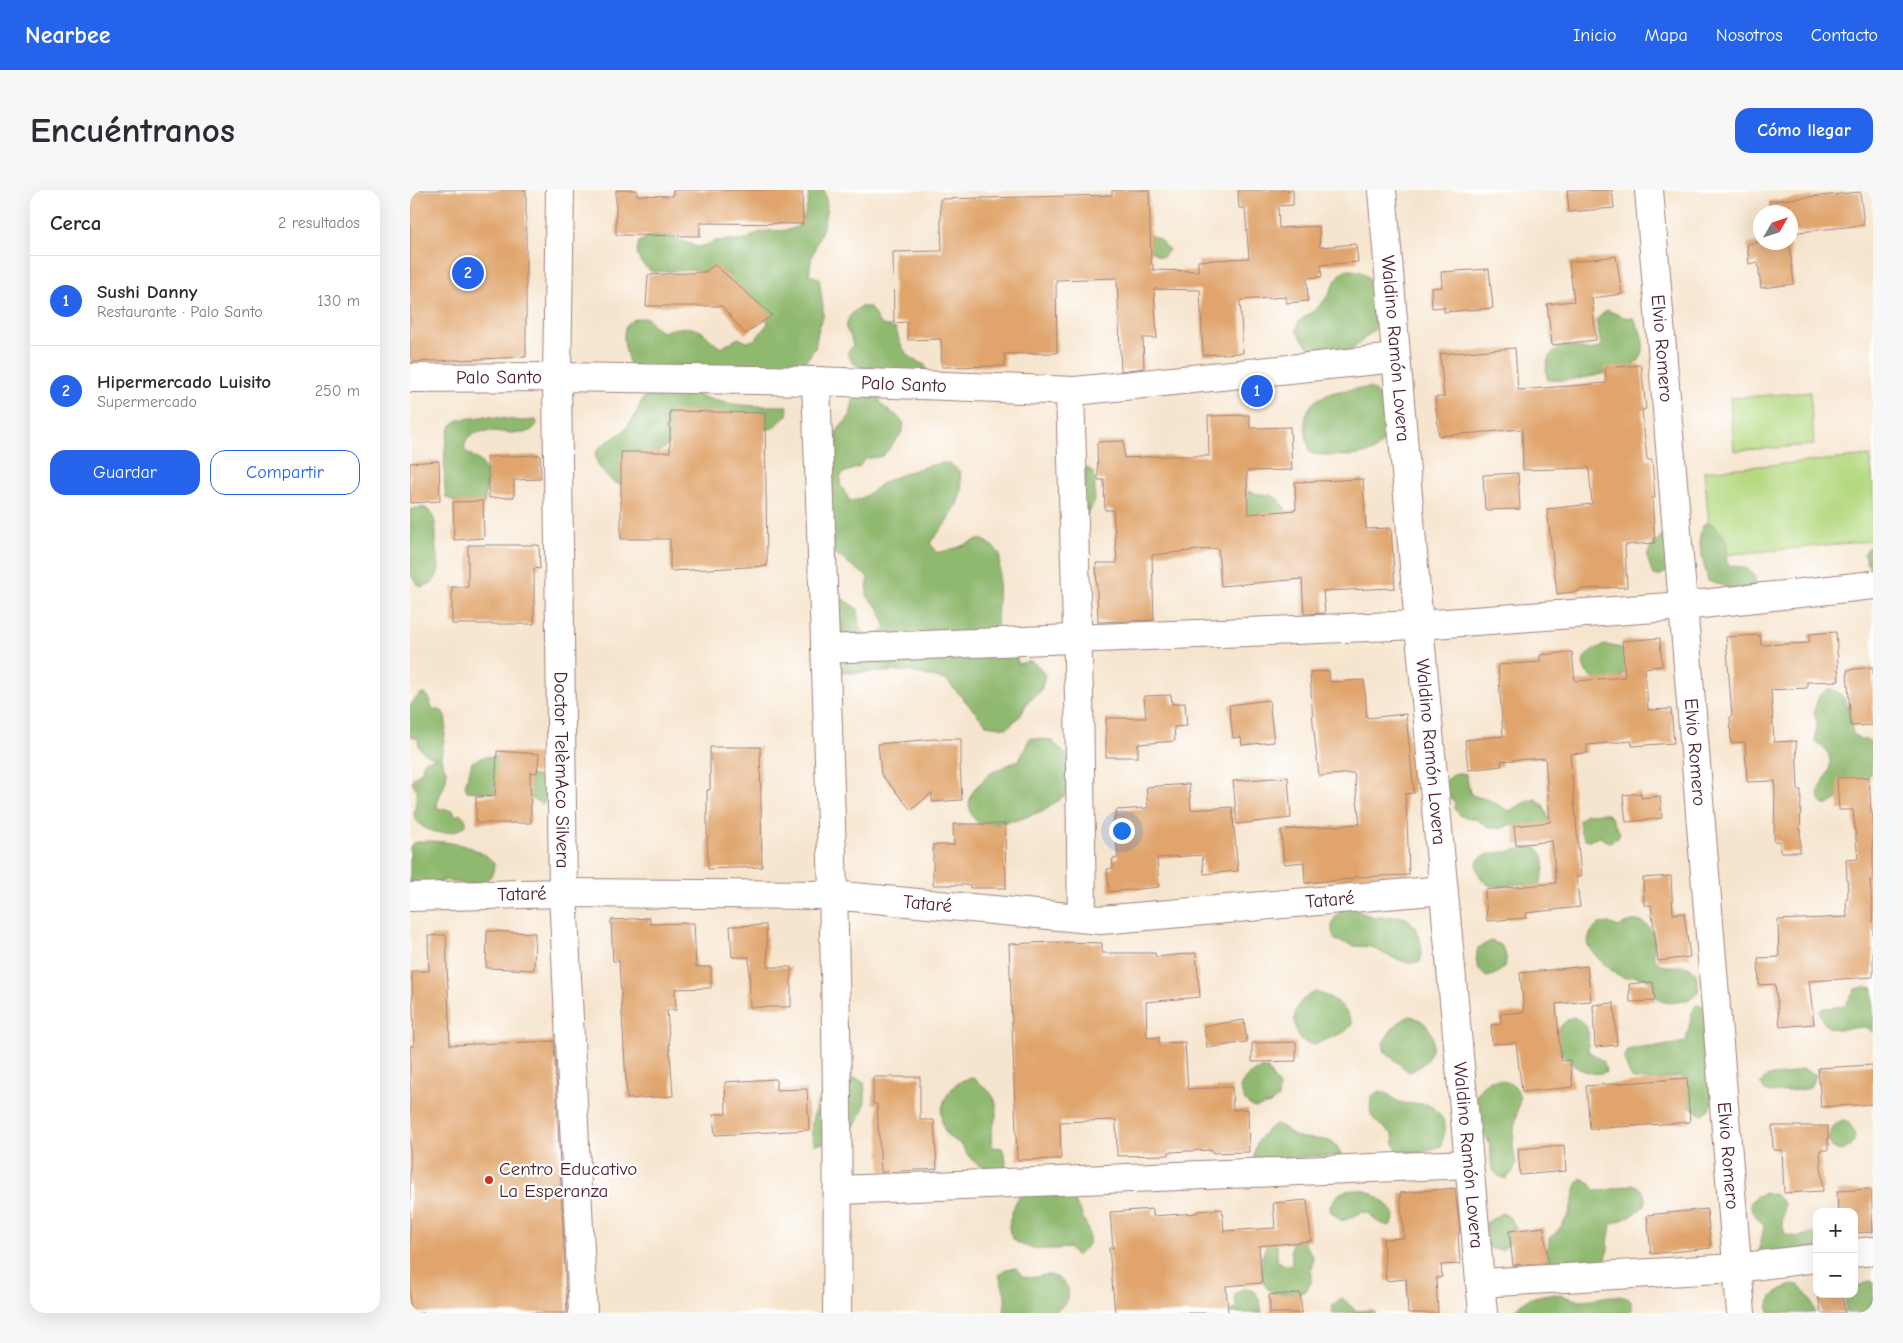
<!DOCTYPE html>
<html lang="es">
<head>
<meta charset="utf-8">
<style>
  :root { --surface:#fff; --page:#f7f7f7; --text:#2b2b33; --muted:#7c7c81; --line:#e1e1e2; --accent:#2563eb }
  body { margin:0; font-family:"Comic Neue",sans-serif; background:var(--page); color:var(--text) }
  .controls { position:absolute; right:15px; bottom:15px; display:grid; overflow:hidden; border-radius:10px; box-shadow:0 5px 20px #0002 }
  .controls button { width:45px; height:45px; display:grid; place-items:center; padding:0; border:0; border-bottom:1px solid var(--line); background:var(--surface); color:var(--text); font:25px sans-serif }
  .compass { position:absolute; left:1343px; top:15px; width:45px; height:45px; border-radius:50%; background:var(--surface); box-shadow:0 5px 20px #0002; rotate:51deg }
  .you { position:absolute; left:711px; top:640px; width:18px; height:18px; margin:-12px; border:4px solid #fff; border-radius:50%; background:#1a73e8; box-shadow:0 0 0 8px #1a73e833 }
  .badge { display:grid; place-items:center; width:32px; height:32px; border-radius:50%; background:var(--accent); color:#fff; font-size:16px; font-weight:700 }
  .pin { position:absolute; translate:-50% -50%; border:2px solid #fff; box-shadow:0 1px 5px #0006 }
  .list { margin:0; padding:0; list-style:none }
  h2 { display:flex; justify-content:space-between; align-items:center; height:65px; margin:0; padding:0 20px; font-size:21px }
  h2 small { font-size:16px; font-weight:400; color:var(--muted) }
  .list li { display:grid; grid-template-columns:32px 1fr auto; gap:15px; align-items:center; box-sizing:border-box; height:90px; padding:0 20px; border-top:1px solid var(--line) }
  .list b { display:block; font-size:19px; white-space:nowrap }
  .list p { margin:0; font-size:16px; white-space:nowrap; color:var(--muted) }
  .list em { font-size:16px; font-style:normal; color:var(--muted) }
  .actions { display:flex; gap:10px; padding:15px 20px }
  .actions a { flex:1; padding:11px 0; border:1px solid var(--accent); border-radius:15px; text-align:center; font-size:18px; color:var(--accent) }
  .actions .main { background:var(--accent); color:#fff }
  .map { position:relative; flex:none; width:1463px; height:1123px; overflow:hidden; border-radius:15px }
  header { display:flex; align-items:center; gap:30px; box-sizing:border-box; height:70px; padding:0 25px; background:var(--accent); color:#fff }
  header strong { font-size:24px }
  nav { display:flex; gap:28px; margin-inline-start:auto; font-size:18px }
  .intro { display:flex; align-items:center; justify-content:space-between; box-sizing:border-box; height:120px; padding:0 30px }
  h1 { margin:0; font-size:35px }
  .button { padding:12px 22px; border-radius:15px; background:var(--accent); color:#fff; font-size:18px; font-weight:700 }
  main { display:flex; gap:30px; padding:0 30px }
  aside { flex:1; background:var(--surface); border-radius:15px; box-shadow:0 5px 20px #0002 }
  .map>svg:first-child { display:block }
  .green { fill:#b5d981; stroke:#807c56 }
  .forest { fill:#90b96f; stroke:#6d6c4d }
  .building { fill:#e0a46c }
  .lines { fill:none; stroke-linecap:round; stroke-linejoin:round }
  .street-casing { stroke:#a0827c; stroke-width:30 }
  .street { stroke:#fff; stroke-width:28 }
  .poi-dot { fill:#c8321e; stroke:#fff; stroke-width:2 }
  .labels { text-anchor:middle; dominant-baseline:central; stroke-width:4.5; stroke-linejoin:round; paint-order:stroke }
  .street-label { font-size:19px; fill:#4a1f2b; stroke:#fff }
  .poi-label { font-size:19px; fill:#4a1f2b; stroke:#fff; text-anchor:start }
</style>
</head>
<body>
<header>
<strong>Nearbee</strong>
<nav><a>Inicio</a><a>Mapa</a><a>Nosotros</a><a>Contacto</a></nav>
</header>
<div class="intro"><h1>Encuéntranos</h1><a class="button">Cómo llegar</a></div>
<main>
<aside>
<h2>Cerca<small>2 resultados</small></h2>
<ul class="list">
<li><span class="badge">1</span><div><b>Sushi Danny</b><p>Restaurante · Palo Santo</p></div><em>130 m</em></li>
<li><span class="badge">2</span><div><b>Hipermercado Luisito</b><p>Supermercado</p></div><em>250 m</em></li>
</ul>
<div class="actions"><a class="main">Guardar</a><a>Compartir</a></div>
</aside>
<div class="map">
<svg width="1463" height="1123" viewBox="0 0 1463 1123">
  <rect width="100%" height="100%" fill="#fff"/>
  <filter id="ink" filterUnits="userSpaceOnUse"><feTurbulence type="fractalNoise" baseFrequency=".02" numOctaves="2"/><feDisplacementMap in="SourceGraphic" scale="10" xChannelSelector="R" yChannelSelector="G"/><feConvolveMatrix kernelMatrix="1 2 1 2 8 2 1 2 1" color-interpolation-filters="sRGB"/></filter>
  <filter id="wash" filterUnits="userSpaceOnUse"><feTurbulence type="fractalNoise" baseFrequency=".0096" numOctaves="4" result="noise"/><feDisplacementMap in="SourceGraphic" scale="20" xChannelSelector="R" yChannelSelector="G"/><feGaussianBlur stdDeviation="1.12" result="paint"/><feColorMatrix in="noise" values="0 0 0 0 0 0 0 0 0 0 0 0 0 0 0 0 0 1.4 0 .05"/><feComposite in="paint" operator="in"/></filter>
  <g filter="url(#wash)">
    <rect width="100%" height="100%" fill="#f6e5ce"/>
    <path class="green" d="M1400,202L1404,255L1324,261L1320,208Z
      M1460,266L1463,294V351L1302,366L1294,281Z"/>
    <path class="forest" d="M399,0H414L417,16L413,37L402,66L399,85L409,88L413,118V127L409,136L405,158L390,179L350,176L221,178C214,158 204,126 237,128L251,142C266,138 282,133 296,145C301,150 305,154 311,158L328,148L337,152L346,149L358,133L355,124L315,92L320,84H311L282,80L242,82C230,73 224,67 229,52L238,47L259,45L287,57L297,55L305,51L338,49C358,30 388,55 396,20C398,13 399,7 399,0Z
      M740,45L749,49L759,60L753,67L748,66L740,60Z
      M935,80C955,80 960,85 964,104C966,114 968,123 969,132L964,140L936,165L908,164L899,158L886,141L889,131C899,124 910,117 917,107C924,96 924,89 935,80Z
      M450,117H460L470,134L486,139C491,159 496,167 515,175L518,184L478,183L469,178H450L442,172L437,163L443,156L441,147L436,139C437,128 441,123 450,117Z
      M1197,120L1213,127L1223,128C1233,142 1240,166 1222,176C1217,179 1211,179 1207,180C1182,187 1163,191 1138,190C1135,183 1136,177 1138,170C1139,165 1141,164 1145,161C1160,148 1177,167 1191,156L1186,130Z
      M453,190L468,198C469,225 482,216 494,234L491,244L473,266L455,269L449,277L431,284L430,294L440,311C455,310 462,300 473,293C482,287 523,273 533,273C540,273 545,277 550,282C550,288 552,296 551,302C547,321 532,338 520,353L527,363C533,361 540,360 546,358C570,350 570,342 590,364L587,434L580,441L606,464L608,474L620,471L628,476L635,485L631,501L618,511L611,525L597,538L577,535L536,490L498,481L439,483L419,478L412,406L431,408L448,419L449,437L462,450L476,438L470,420L457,406L458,387L424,363L413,290L427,252L426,242L440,226L444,206Z
      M265,198C278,201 291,207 303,210C328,217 353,216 378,216L377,225L363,238L344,242H275L253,259L231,271L216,295C205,295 201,291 194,283C171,255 202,255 216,238C238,212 222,202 265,198Z
      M959,198C980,206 984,252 963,261C944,269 924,265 904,264L900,262C898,253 895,244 895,235C895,200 935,200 959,198Z
      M75,226L111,231L126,230L127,234C114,257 74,227 56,251L54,260L71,272L79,285L74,314C63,319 46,314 36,307C34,292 31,241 45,232C52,227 67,229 75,226Z
      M675,277L683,282C686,298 687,313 676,326Z
      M835,300C854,309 865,297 876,321L857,341L806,303Z
      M12,317C30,322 25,348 26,362C28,372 31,374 27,385C25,393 18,394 12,397L8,395L0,384V320Z
      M1295,333H1300C1308,339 1315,345 1317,355C1318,362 1315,368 1318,375C1332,377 1348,378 1345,396L1326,400L1298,391C1295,375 1283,347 1295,333Z
      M1254,343L1262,379L1248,386L1243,385L1237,367L1240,358Z
      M1463,355V381L1457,374L1454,364L1459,357Z
      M1196,455L1211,458L1217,466L1216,481L1210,489L1186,490C1163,476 1174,460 1196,455Z
      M1417,500C1440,498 1439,528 1443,544L1450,549L1460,551C1463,562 1463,575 1460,585L1451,590L1431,588V607L1418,615H1413L1408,605C1411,591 1427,577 1417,562C1413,557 1408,555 1405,550L1407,535L1404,521L1409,506Z
      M10,504H14L19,507L21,516L24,520C46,516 31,557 31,568C31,575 38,577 36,589C34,599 27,608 27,618L43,621L46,626L50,624C55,627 56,629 56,635C41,648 11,645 4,625C6,616 5,609 8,601L2,593L3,588L12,581L14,571L26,568C16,563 8,563 8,549L0,546V515Z
      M620,548L641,550L655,564L660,571V601L637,619L608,630L578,635L568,633L562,626L559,615L561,605L567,596L582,582L609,570Z
      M85,566H90L121,585L141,589L144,606L132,614L123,609L106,605L57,601L55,596L62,572L70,568Z
      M1046,583L1056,584L1060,603L1064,606L1079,610L1099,621L1117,611L1126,609L1133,615L1141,634L1114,637L1099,635L1090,639L1079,637L1066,629L1051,626L1044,619L1045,613L1032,597L1034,592Z
      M1195,623L1200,626L1210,643L1208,648L1199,652L1190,647L1180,650L1175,649L1170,641L1169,630L1176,624Z
      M14,651C38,651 69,655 85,674L82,685L75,691L67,694L57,695L37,690L20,695L0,697V656L4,653Z
      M1116,657L1127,658C1139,669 1133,682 1130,696L1118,704L1115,694C1104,693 1091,698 1081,696C1075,694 1070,687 1068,682C1060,662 1089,663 1101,661C1106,660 1111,658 1116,657Z
      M935,716C945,719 955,725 965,727C974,728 987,724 995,728C1010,734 1014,759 1010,772L999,773L978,766L962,757L945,756L925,750C918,735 924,727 935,716Z
      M1222,731C1235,730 1243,738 1244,751C1245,756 1243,762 1244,767C1251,787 1284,764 1287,789C1287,793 1289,797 1288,801C1286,806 1281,809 1276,810C1268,812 1252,816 1247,807C1244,803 1245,797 1243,792C1238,790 1229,786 1224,786C1221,786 1219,788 1216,788C1205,787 1181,763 1177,753L1181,742L1189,734L1199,733L1208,737Z
      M1081,751L1091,755C1102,771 1094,783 1077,787C1065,780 1065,769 1068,758Z
      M1455,797L1463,798V843L1457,837C1439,836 1412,849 1410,820L1415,818L1435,816L1445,799Z
      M905,802C923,806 936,816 942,834C937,842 932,843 923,847C916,849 908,854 900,854C884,852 881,825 889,814C892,809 900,805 905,802Z
      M1287,814L1296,817L1304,910L1299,919L1292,925L1276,914V894L1270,886C1254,889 1237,892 1221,888L1214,869L1218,860L1228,857H1247L1276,852L1282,823Z
      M1000,826C1032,834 1029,872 999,882L975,862L973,853C981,840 986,832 1000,826Z
      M1163,827C1182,835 1178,843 1178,861L1194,872L1196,882C1167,892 1122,847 1163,827Z
      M857,878L869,897L868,908L860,914L844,918L835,911L830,898C835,886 843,879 857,878Z
      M1393,879L1406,885L1400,897L1396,899L1360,903L1355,901L1350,893L1358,886L1373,885Z
      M445,888L454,893C461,925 438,954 405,954C400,944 401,938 403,927C407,903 420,890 445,888Z
      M563,888C579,900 591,908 585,930C582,941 579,946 583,957L592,958L596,969L595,979L587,986C576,982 564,973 556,963C554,961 554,958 552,956C547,950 539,950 535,941C524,920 540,889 563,888Z
      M1080,890H1090L1099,893L1107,899L1110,908L1104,938L1103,957L1106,974L1102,983L1095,989C1074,981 1085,966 1078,950C1075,944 1069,940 1067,934C1060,916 1065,900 1080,890Z
      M970,901C981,904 980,907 987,911C995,915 1006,913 1015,914C1023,915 1034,928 1035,936C1036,942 1032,950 1031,956C1015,961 1005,966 988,961L984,954L983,944C966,932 956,928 962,906Z
      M1432,930L1437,931C1448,943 1448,956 1430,961L1423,958L1418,949L1424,936Z
      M864,935C875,934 878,945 888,947C904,951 927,944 931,966H902L847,972L844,967C845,952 852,943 864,935Z
      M1171,988L1179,992L1185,1000L1194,1001L1223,994C1233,999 1236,1004 1235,1015C1225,1025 1215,1029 1201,1034L1198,1053V1062L1195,1071L1179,1082H1094L1101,1074C1107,1075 1116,1076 1122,1074C1132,1071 1140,1059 1139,1049C1150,1040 1158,1028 1162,1015C1164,1005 1164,997 1171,988Z
      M953,1000C966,1004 977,1013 985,1025L982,1034L978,1036L966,1031L959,1023L953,1022L935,1030H930L921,1022L920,1017C929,999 935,1000 953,1000Z
      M659,1003C666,1013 681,1039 679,1051C678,1057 671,1062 666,1066L659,1058C635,1060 589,1063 601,1026C603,1018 606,1011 611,1004Z
      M1356,1003L1366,1005L1374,1013L1372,1034L1375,1044C1391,1050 1392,1044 1407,1042V1065L1350,1063C1349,1053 1353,1046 1354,1036L1342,1021L1340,1012L1347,1006Z
      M1092,1023C1103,1028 1105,1034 1107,1045L1093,1060L1081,1059L1076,1052V1033Z
      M861,1050L867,1056V1071L876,1075H881C884,1067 879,1060 882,1053L892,1050L903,1067L901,1082V1093L896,1101L887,1104L862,1103C858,1099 854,1095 852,1089C850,1078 852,1057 861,1050Z
      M606,1078L612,1086C624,1090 627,1085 638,1085C652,1086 664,1099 656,1112C653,1116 648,1119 645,1123H593C598,1104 594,1103 589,1085L596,1079Z
      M1460,1091L1463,1092V1123H1436L1435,1107L1438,1104H1444L1446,1097Z
      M1383,1095H1389C1396,1103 1403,1112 1405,1123H1359C1356,1107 1368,1099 1383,1095Z
      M835,1098C849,1100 850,1111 852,1123H819L827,1117L824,1107L826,1103Z
      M1140,1104C1153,1104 1161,1110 1170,1110C1188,1110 1205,1101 1221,1110V1120L1217,1123H1104C1109,1109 1127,1106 1140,1104Z
      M932,1108L946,1121L961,1120L966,1123H922L923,1114Z"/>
    <g id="blocks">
      <path class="building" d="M0,0H116V167L0,172Z
        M206,0H227V5L263,6V0H392L393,34L290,33V46L206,45Z
        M702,0H739L741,74H743V80L788,81V71L839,68L835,18H829L828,0H883V15L868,16L869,38L909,36L910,57L946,54L948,72L911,75L912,87L897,88L898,111L876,113V107L830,110L833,163L793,165L790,100L744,99L747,148H733L734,178L711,181L707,88L646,90L647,163L594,164L595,176L532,177L531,149L498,150L497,132L484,133L483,62L532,61L530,9L702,5Z
        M1157,0H1202L1204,18L1159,22Z
        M1450,2L1454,35L1380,43V22H1360L1359,11Z
        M1350,52H1379L1384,94L1351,98L1348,72L1339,74L1337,54Z
        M1206,66L1212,104L1182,108L1186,150L1142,155L1137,114L1164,111L1159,72Z
        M305,75L362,125L335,144L312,116H236L238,85L295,82Z
        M1079,79L1083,118L1034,122V117L1022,118L1021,98L1032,97L1031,82Z
        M1105,158L1108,200L1196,193L1195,178L1231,175L1236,219L1232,220L1237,270H1242L1245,308H1242L1245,353L1215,355L1217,397L1170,399V401L1147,404L1137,319L1182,314L1179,278L1113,280L1112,239L1029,246L1025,207H1034L1030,164Z
        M260,221L355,223L357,376L260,381V349H211V262H260Z
        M839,225L840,238L880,237L882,280L837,281L838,324L886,320L885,292L953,289L956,339L981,338L985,398L913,401L915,423L894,424L892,389L811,396L808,358L742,365L744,430L688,432L686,373H707L703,320H695L694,290H688L687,252L714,251V268L752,266H799L798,226Z
        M130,265L131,289L104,290V307L79,308L77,267Z
        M29,271L30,311L0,313V273Z
        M1108,283L1110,319L1075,320L1073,285Z
        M73,311L74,348L44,350L43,312Z
        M58,355H129L130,379L124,378V434H42V397H58Z
        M1426,442L1429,491L1397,492V498L1361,500L1364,552L1386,551L1388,600H1391L1390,662H1370V651H1364L1365,591L1337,592L1335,552L1321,553L1320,527H1322L1316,447L1350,445L1351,455L1399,453V444Z
        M1250,448L1252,476L1235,478L1238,520L1261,519L1264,553L1222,556V551L1177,555V563L1160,564L1171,687H1166L1170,717L1116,723V728L1077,731L1075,700L1146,693L1142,651L1106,655L1104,636L1140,632L1135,568L1091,571L1092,576L1058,580L1055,550L1093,546L1088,475L1130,472V465L1162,462L1165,491L1215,487L1212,451Z
        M1463,477V535L1441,536L1437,480Z
        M919,481L920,492L954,490L957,528L996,524L1004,603L995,604L997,628L999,685L943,687V689L895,693L894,672L874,674L871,640L950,634L944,583L909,586L903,533L900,482Z
        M761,505L762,514L775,513L777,536L764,537L765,551L728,554V567H696V528H736L734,506Z
        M859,510L864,552L832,555L831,547L823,548L819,515Z
        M524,549H551V575H550L552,610L522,612V603L501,620L471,584L468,554Z
        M300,557H350L352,677L298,679L297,640V600H300Z
        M87,561L129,564L127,583L120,582L121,633H66V607L85,606Z
        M878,587L881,628L827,634L823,591Z
        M1459,587L1461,623H1463V690H1460L1463,733V787L1399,791L1404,834L1370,837L1365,794L1349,795L1348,768L1369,767L1368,730L1437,727L1436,708L1438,707L1436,670L1448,669L1443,620H1429L1427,588Z
        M779,594L781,620L822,617L828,681L794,684L792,665L747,668L749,697L699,702L697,679L703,678L702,669L708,668L704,627H707L706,620L738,618L736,597Z
        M1231,603V608L1250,606L1252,628L1216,632L1213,605Z
        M543,634H595L596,698H560V695H523V655H544Z
        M1261,686L1263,724L1274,723L1280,767L1248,771L1241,715H1234L1233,688Z
        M240,728V734L284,733L286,777H301V798L265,799L266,820H257L263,906L217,909L209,771H203L201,730Z
        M356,735L358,777H381V817H340L339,767H322L320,736Z
        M77,741L125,743L124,780L76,778Z
        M36,745L40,855L144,851L157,1123H0V856H4L2,781H19L18,746Z
        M643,752L692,753V763H745L746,767L786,763L790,807L736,812L737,848L749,847V853L775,852L778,899L822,897L823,920L838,919L839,962L803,963L802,960L759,962V965L707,966L706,930L650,932L651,969L607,970L599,754Z
        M1177,776L1181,811L1146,814L1151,871L1160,870L1163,897L1112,902L1106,853L1082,854L1081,835L1091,834L1090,824L1114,822L1110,783Z
        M1243,792L1245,811L1220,812L1219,794Z
        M1204,813L1207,855L1185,857L1183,815Z
        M834,830L837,852L797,858L794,836Z
        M886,852V871L842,872V853Z
        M1463,875V914L1411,917L1408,878Z
        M463,887H510V930H524L527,979L471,982L467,914H463Z
        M1277,888L1280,932L1180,939L1176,896Z
        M366,889V900L397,899L399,940L305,945L303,924H316L315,892Z
        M1362,936H1418V960H1410L1413,1001L1374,1003L1372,960H1363Z
        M1154,955L1156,981L1110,985L1108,959Z
        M1045,998L1050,1043H1048L1050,1074L1031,1075L1032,1087L1026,1088L1028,1123H998L996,1089L976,1091L973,1049L994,1048L990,1003Z
        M1461,999L1463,1042L1446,1043L1444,1022H1428L1427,1001Z
        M897,1010L901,1051L849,1056L852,1093L816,1096L818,1123H705L699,1058H703L700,1022L743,1019V1026L787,1023V1021L812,1019L814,1041L865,1038L863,1013Z
        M1297,1019L1301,1058L1241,1064L1237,1025Z
        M1134,1037L1138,1073L1103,1075L1099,1041Z
        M890,1103L892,1123H860L859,1105Z
        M1408,1104H1432L1435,1123H1411Z"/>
    </g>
  </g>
  <g filter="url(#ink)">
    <use href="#blocks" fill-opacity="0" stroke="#a0827c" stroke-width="1"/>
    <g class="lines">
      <defs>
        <g id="street">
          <path id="s1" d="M150,0L147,187L153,703L173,1123"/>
          <path id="s2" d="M972,0L1009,435L1073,1123"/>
          <path id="s3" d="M1239,0L1331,1123"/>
          <path id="s4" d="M0,188L147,187L406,191L665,201L986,168"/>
          <path d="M406,191C416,501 431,812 427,1123"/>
          <path d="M660,201L669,505L672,728"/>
          <path d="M415,459L1009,435L1274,416L1463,395"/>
          <path id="s5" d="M0,707L153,703L422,705L691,730L1033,700"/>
          <path d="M429,1000L1059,974"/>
          <path d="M1444,1063L1463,1061"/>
          <path d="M1070,1093L1326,1078L1407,1068"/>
        </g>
      </defs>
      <use href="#street" class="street-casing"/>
      <use href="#street" class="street"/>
    </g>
  </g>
  <circle class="poi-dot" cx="79" cy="990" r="5"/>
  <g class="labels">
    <g class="street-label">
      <text stroke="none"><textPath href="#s2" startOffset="159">Waldino Ramón Lovera</textPath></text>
      <text stroke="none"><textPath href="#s3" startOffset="159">Elvio Romero</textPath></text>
      <text stroke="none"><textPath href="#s4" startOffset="89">Palo Santo</textPath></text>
      <text stroke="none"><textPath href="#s4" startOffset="494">Palo Santo</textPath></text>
      <text stroke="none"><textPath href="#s3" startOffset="564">Elvio Romero</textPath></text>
      <text stroke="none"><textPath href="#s2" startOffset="564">Waldino Ramón Lovera</textPath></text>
      <text stroke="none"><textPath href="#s1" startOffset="580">Doctor TelèmAco Silvera</textPath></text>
      <text stroke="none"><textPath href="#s5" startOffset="112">Tataré</textPath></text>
      <text stroke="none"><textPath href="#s5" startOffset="922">Tataré</textPath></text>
      <text stroke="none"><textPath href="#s5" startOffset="518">Tataré</textPath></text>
      <text stroke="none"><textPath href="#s2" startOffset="969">Waldino Ramón Lovera</textPath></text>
      <text stroke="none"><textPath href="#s3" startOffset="969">Elvio Romero</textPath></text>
    </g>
    <g class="poi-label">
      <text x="89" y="979">Centro Educativo<tspan x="89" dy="22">La Esperanza</tspan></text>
    </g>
  </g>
</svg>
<div class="controls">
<button>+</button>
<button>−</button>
</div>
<svg class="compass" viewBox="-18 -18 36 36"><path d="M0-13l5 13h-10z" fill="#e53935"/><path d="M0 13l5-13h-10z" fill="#7c7c81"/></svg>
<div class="you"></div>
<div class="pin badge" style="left:847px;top:201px">1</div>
<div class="pin badge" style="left:58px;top:83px">2</div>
</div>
</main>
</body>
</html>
